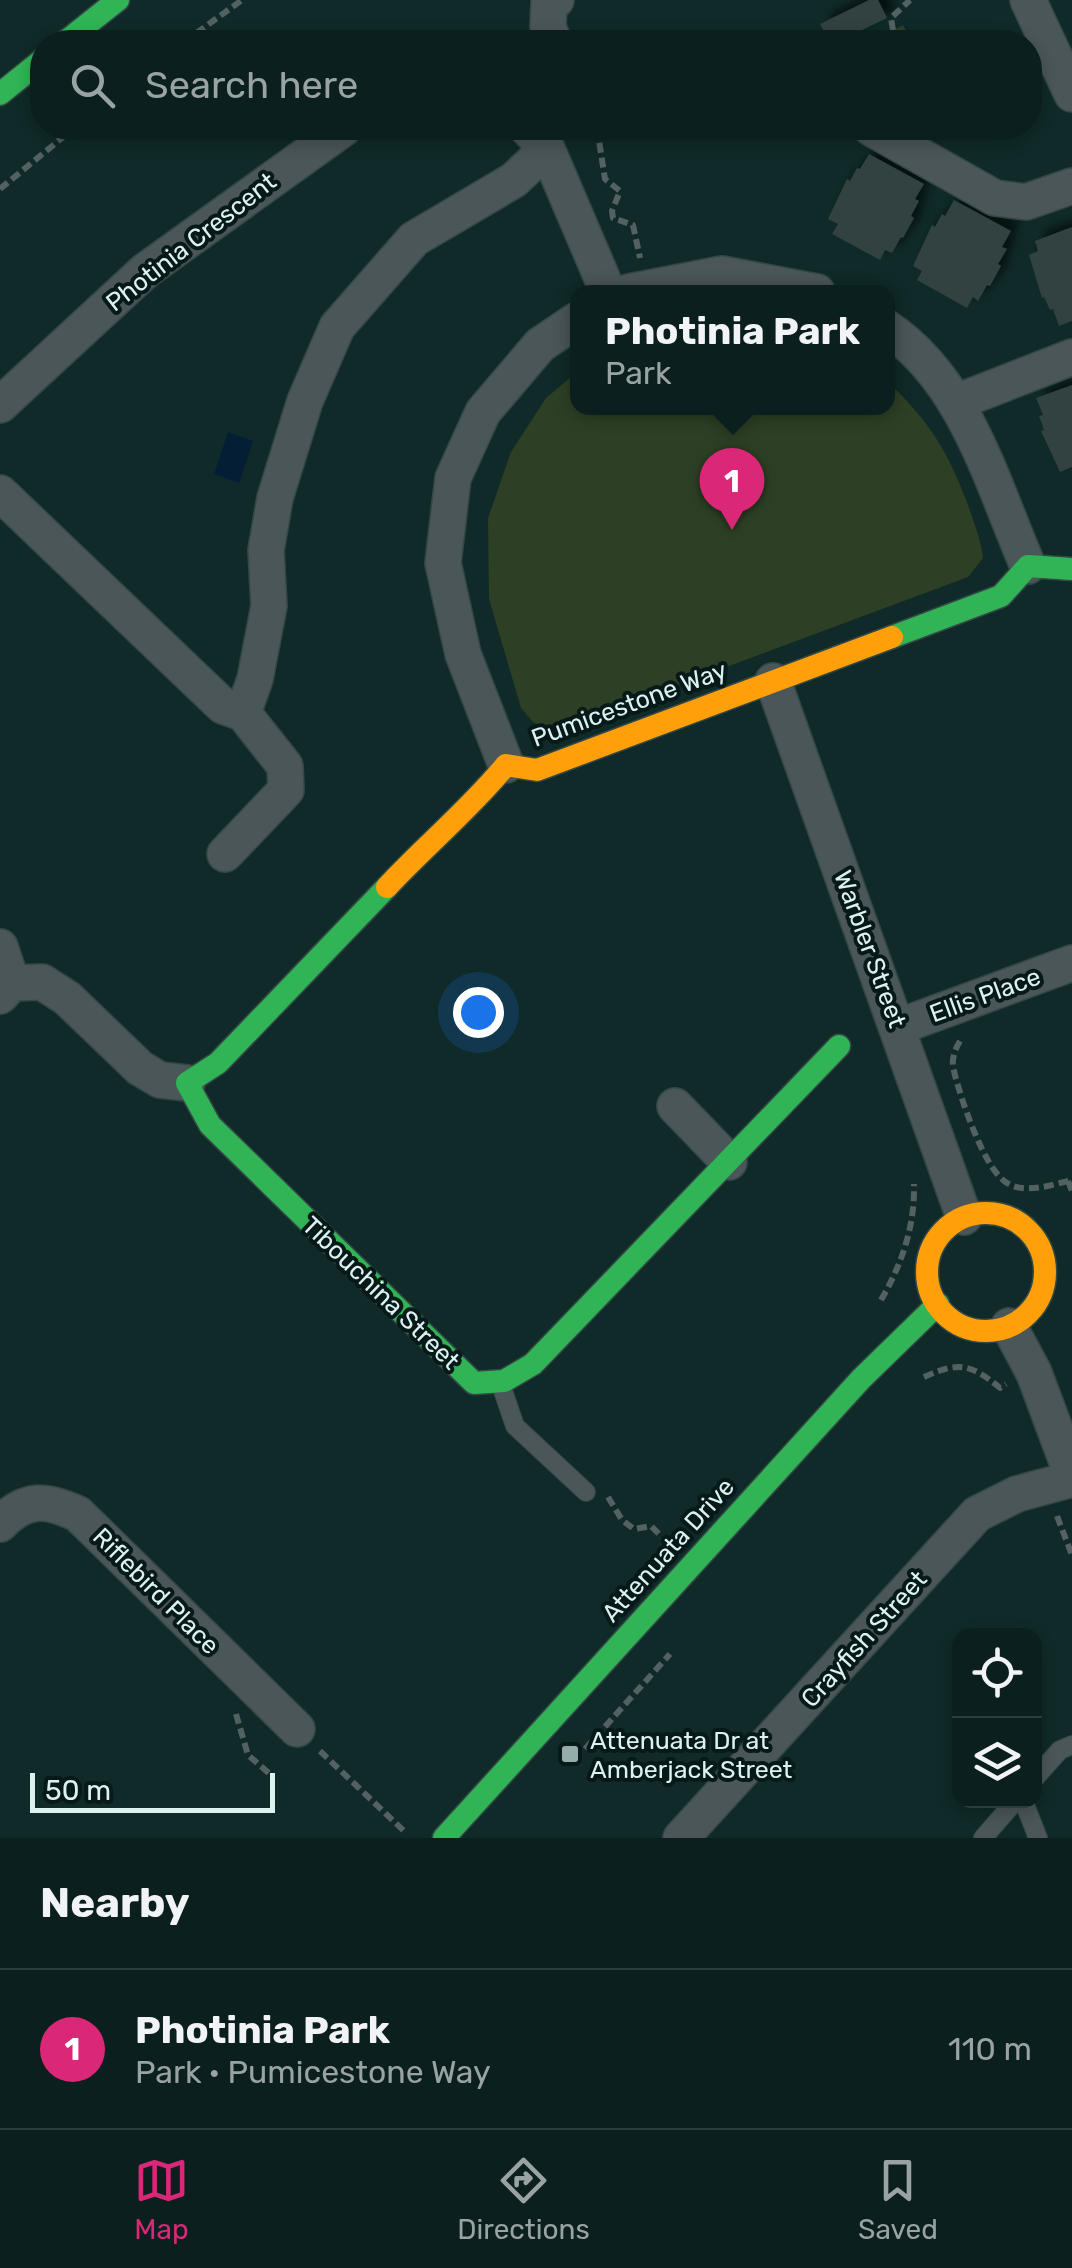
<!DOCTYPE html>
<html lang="en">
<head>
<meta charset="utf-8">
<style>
  :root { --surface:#0b201e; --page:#192d2b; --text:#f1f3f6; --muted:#9aa3a4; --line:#2b3e3c; --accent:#db2777 }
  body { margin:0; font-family:Rubik,sans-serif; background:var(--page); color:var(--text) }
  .controls { position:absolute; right:30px; bottom:30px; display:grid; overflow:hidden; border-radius:20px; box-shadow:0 5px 15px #0003 }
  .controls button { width:90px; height:90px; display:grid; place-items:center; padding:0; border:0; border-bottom:2px solid var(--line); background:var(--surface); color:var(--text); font:50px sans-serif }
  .scale { position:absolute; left:30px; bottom:25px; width:245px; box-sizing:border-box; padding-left:10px; border:5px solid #dbf2f0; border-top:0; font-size:28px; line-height:35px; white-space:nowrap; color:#dbf2f0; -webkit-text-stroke:8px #071918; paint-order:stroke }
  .you { position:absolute; left:478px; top:1012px; width:35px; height:35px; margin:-25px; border:8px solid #fff; border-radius:50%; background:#1a73e8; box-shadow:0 0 0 15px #1a73e833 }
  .badge { display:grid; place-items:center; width:65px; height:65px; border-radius:50%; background:var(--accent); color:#fff; font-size:32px; font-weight:700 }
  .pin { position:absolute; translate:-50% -82px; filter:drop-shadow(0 2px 5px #0008) }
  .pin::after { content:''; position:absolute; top:52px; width:35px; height:30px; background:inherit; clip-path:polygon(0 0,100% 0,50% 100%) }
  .popup { position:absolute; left:570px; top:285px; width:325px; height:130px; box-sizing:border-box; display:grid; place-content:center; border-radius:20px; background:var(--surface); filter:drop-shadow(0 2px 8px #0005); font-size:32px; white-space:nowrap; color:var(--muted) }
  .popup b { font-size:38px; color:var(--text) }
  .popup::after { content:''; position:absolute; left:50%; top:100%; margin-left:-20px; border:20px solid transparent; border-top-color:var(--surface) }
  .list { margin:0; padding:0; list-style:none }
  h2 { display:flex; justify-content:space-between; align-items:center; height:130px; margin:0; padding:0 40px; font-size:42px }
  h2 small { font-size:32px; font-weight:400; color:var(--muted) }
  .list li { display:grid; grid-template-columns:65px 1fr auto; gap:30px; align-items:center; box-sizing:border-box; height:160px; padding:0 40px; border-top:2px solid var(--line) }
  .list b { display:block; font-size:38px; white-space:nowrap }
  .list p { margin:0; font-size:32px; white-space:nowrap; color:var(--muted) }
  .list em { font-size:32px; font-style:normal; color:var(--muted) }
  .icon { flex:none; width:55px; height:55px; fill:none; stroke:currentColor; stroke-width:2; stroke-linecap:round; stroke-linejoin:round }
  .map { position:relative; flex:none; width:1072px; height:1838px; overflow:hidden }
  .search { position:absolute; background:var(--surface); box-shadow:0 5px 15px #0003; left:30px; right:30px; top:30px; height:110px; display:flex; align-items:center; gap:25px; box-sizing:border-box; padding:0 35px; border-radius:40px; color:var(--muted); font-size:38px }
  .sheet { height:290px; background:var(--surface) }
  nav { display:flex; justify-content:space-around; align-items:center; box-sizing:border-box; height:140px; border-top:2px solid var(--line); background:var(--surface); font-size:28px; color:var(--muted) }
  nav a { display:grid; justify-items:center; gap:5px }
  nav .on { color:var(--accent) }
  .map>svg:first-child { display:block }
  .green { fill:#2d4025 }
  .water { fill:#041f35 }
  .building { fill:#30433f; filter:url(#shadow) }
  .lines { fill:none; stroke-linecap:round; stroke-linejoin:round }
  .lane-casing { stroke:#324746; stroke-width:20 }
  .street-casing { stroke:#324746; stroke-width:38 }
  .fast-casing { stroke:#324746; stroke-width:25 }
  .slow-casing { stroke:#324746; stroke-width:25 }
  .path { stroke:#546162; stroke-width:6; stroke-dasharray:10 5; stroke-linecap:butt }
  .lane { stroke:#4b5658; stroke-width:18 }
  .street { stroke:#4b5658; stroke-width:35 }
  .fast { stroke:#30b455; stroke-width:22 }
  .slow { stroke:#ff9f0a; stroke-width:22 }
  .poi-dot { fill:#94acaa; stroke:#071918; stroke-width:4 }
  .labels { text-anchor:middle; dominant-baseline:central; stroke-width:8; stroke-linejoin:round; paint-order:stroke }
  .street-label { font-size:25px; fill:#dbf2f0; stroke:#071918 }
  .poi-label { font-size:25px; fill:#dbf2f0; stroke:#071918; text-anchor:start }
</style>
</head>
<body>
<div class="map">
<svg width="1072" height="1838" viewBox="0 0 1072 1838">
  <defs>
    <filter id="shadow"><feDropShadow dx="9" dy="-9" stdDeviation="5" flood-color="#0009"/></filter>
  </defs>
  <rect width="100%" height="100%" fill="#0f2a28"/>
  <path class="green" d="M903,25L912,42H869Z
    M577,372V408H887V381C929,421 948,451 968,505C974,523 981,539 983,558L968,577L568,726L550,728L534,723L521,708L489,599L488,518L511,452L546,398Z"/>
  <path class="water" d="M228,432L253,441L239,483L214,474Z"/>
  <path class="building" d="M869,0H878L887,18L837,42H830L820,24Z
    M869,154L924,184L915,199L919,201L911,216L914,218L903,238L901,237L892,253L885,250L880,260L832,234L838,224L828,219L847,179L850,181L857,168L860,169Z
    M954,200L1011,231L1002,247L1007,249L998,264L1001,266L990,286L987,285L978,301L973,297L967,308L917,280L922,271L913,266L932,225L935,227L942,214L945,216Z
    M1072,227V321L1059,326L1053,309L1050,310L1044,297L1042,298L1029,255L1038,251L1035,241Z
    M1072,385V467L1060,472L1041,431L1044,430L1039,416L1043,415L1036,398Z"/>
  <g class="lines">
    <defs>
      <path id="lane" d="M501,1385L515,1426L586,1492
        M1034,1779L1060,1750L1072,1745
        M1023,1800L1038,1838
        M983,1838L1016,1800"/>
      <path id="street" d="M1028,0L1072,94
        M554,42L548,27L549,3L556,0
        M527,128L547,149L608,292
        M871,128L995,198L1026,202L1072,186
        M629,292L722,274L817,292
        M887,328C965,380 992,483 1028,566
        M957,402L1072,357
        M0,405L145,271L344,128
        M0,493L223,706L243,713L285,766L286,790L225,854
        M773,681L964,1217
        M243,713L255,679L269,606L266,550L275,498L305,401L337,327L414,239L514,180L547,149
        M506,765L463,654L443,563L453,478L483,412L540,345L577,320
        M0,947L12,983
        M0,996L12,983L42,982L67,998L140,1068L160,1080L187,1083
        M898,1027L1072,963
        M675,1106L729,1162
        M1009,1326L1034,1373L1072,1475
        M0,1524C26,1497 46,1499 78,1514L297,1729
        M681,1838L977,1514L1017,1494L1072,1479"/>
      <path id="fast" d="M65,42L118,0
        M0,94L42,60
        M892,637L1001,596L1028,566L1072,569
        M387,887L218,1063L187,1083L210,1125L474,1383L504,1381L533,1364L839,1046
        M444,1838L861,1379L938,1304"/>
      <path id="slow" d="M387,887C426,845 470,809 506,765L537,770L892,637
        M927 1272a59 59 0 1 1 118 0a59 59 0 1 1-118 0Z"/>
    </defs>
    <use href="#lane" class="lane-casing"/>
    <use href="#street" class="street-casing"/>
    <use href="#fast" class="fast-casing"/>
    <use href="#slow" class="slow-casing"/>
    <path class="path" d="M893,30L891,18L910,0
      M184,42L242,0
      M597,128L605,179L620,191L612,211L613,218L633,225L640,258
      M0,189L74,128
      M960,1041C954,1051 951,1061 954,1071C960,1097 983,1164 1003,1180C1021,1196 1051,1185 1072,1180
      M1068,1181L1072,1191
      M881,1300C902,1264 915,1226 914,1184
      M924,1377C959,1361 971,1364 1000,1388L1006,1384
      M608,1497L622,1520L634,1529L651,1526L664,1539
      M1057,1516L1072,1555
      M236,1714L248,1755L271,1775
      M585,1749L670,1654
      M320,1751L404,1831"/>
    <use href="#lane" class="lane"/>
    <use href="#street" class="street"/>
    <use href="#fast" class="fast"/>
    <use href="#slow" class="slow"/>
  </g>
  <rect class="poi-dot" x="560" y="1744" width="20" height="20" rx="5"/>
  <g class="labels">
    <g class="street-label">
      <text transform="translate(191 242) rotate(-38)">Photinia Crescent</text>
      <text transform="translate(629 704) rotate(-20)">Pumicestone Way</text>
      <text transform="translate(870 949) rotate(70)">Warbler Street</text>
      <text transform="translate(985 995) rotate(-20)">Ellis Place</text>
      <text transform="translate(381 1293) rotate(44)">Tibouchina Street</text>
      <text transform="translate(668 1550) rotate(-48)">Attenuata Drive</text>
      <text transform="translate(156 1591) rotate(45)">Riflebird Place</text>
      <text transform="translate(864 1639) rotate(-48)">Crayfish Street</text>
    </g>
    <g class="poi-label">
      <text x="590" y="1740">Attenuata Dr at<tspan x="590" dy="29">Amberjack Street</tspan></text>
    </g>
  </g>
</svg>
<div class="controls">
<button><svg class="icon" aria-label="locate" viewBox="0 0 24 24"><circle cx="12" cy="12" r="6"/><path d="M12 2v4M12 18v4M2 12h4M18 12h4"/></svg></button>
<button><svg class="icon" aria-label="layers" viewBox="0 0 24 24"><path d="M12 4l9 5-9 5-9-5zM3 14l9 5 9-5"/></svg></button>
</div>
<div class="scale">50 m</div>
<div class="you"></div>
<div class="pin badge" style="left:732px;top:530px">1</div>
<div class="popup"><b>Photinia Park</b>Park</div>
<div class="search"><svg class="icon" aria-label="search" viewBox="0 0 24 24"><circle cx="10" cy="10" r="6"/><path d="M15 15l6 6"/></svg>Search here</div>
</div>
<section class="sheet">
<h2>Nearby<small></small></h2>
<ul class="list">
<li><span class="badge">1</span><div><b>Photinia Park</b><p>Park · Pumicestone Way</p></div><em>110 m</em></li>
</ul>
</section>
<nav>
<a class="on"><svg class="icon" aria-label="map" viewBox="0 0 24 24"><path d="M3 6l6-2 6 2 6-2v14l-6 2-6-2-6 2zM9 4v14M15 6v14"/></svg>Map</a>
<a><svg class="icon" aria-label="directions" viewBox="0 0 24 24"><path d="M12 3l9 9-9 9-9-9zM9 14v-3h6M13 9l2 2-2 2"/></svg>Directions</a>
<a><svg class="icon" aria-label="saved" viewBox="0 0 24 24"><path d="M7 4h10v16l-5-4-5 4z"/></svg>Saved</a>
</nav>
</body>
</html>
